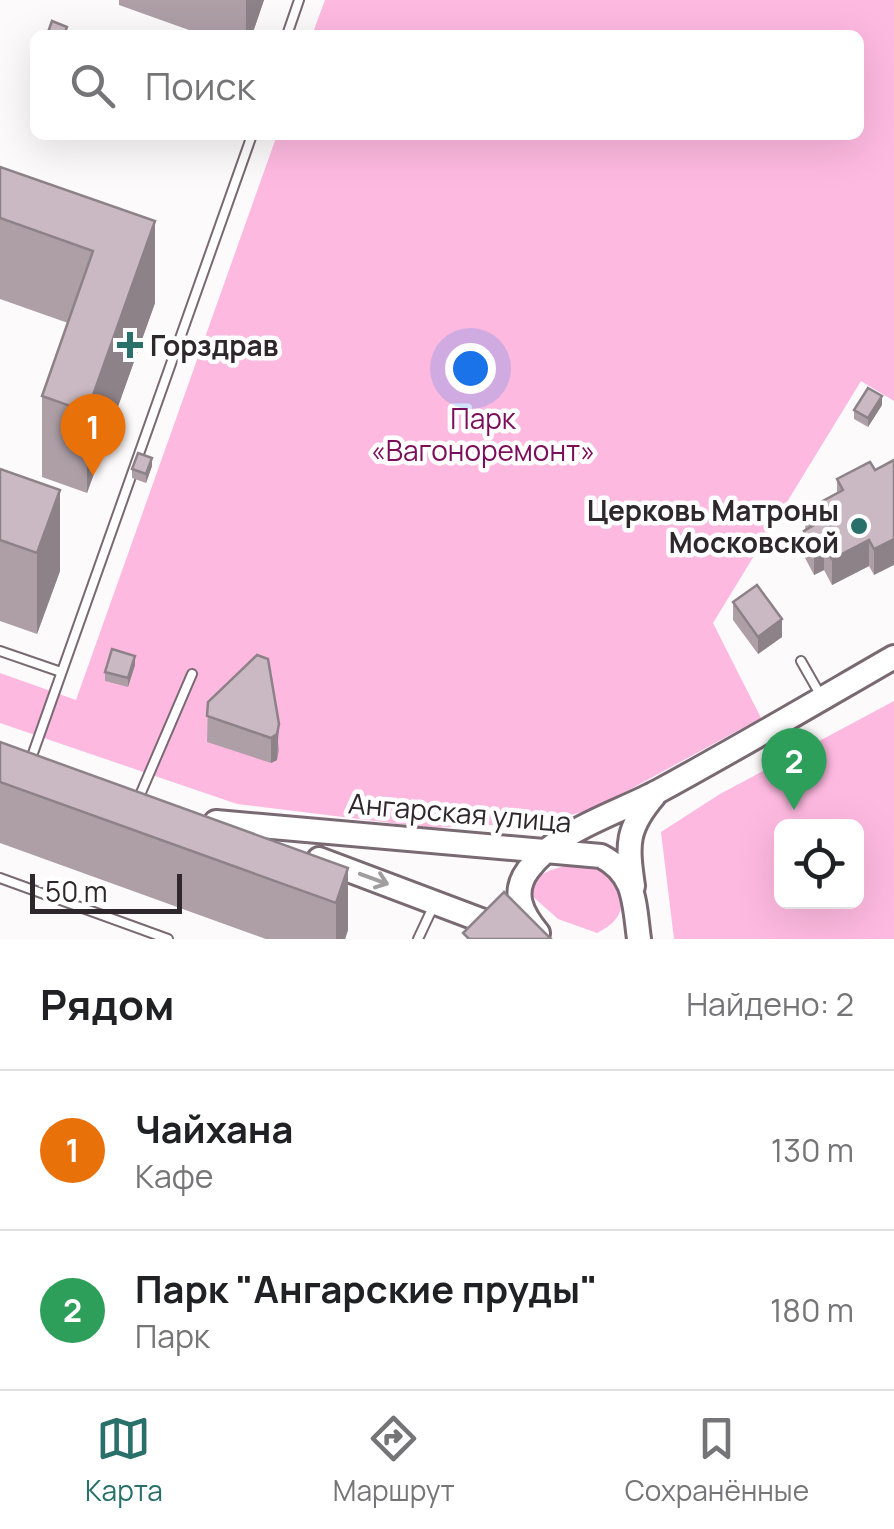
<!DOCTYPE html>
<html lang="ru">
<head>
<meta charset="utf-8">
<style>
  :root { --surface:#fff; --page:#f6f6f6; --text:#202124; --muted:#757577; --line:#e0e0e0; --accent:#287069 }
  body { margin:0; font-family:Manrope,sans-serif; background:var(--page); color:var(--text) }
  .controls { position:absolute; right:30px; bottom:30px; display:grid; overflow:hidden; border-radius:15px; box-shadow:0 10px 40px #0002 }
  .controls button { width:90px; height:90px; display:grid; place-items:center; padding:0; border:0; border-bottom:2px solid var(--line); background:var(--surface); color:var(--text); font:50px sans-serif }
  .scale { position:absolute; left:30px; bottom:25px; width:152px; box-sizing:border-box; padding-left:10px; border:5px solid #2e272b; border-top:0; font-size:28px; line-height:35px; white-space:nowrap; color:#2e272b; -webkit-text-stroke:8px #fff; paint-order:stroke }
  .you { position:absolute; left:470px; top:368px; width:35px; height:35px; margin:-25px; border:8px solid #fff; border-radius:50%; background:#1a73e8; box-shadow:0 0 0 15px #1a73e833 }
  .badge { display:grid; place-items:center; width:65px; height:65px; border-radius:50%; background:var(--accent); color:#fff; font-size:32px; font-weight:700 }
  .pin { position:absolute; translate:-50% -82px; filter:drop-shadow(0 2px 5px #0008) }
  .pin::after { content:''; position:absolute; top:52px; width:35px; height:30px; background:inherit; clip-path:polygon(0 0,100% 0,50% 100%) }
  .list { margin:0; padding:0; list-style:none }
  h2 { display:flex; justify-content:space-between; align-items:center; height:130px; margin:0; padding:0 40px; font-size:42px }
  h2 small { font-size:32px; font-weight:400; color:var(--muted) }
  .list li { display:grid; grid-template-columns:65px 1fr auto; gap:30px; align-items:center; box-sizing:border-box; height:160px; padding:0 40px; border-top:2px solid var(--line) }
  .list b { display:block; font-size:38px; white-space:nowrap }
  .list p { margin:0; font-size:32px; white-space:nowrap; color:var(--muted) }
  .list em { font-size:32px; font-style:normal; color:var(--muted) }
  .icon { flex:none; width:55px; height:55px; fill:none; stroke:currentColor; stroke-width:2; stroke-linecap:round; stroke-linejoin:round }
  .map { position:relative; flex:none; width:894px; height:939px; overflow:hidden }
  .search { position:absolute; background:var(--surface); box-shadow:0 10px 40px #0002; left:30px; right:30px; top:30px; height:110px; display:flex; align-items:center; gap:25px; box-sizing:border-box; padding:0 35px; border-radius:15px; color:var(--muted); font-size:38px }
  .sheet { height:450px; background:var(--surface) }
  nav { display:flex; justify-content:space-around; align-items:center; box-sizing:border-box; height:140px; border-top:2px solid var(--line); background:var(--surface); font-size:28px; color:var(--muted) }
  nav a { display:grid; justify-items:center; gap:5px }
  nav .on { color:var(--accent) }
  .map>svg:first-child { display:block }
  .green { fill:#feb9e0; fill-rule:evenodd }
  .lines { fill:none; stroke-linecap:round; stroke-linejoin:round }
  .lane-casing { stroke:#796972; stroke-width:12 }
  .secondary-casing { stroke:#796972; stroke-width:28 }
  .lane { stroke:#fff; stroke-width:8 }
  .secondary { stroke:#fff; stroke-width:22 }
  .wall { fill:#ae9fa7 }
  .shaded-wall { fill:#8d8288 }
  .building { fill:#cab9c2; stroke:#8d8288; stroke-width:2.5 }
  .oneway { stroke:#a19ea0 }
  .poi-dot { fill:#287069; stroke:#fff; stroke-width:4 }
  .labels { text-anchor:middle; dominant-baseline:central; stroke-width:9; stroke-linejoin:round; paint-order:stroke }
  .poi-label { font-size:28px; font-weight:bold; fill:#2e272b; stroke:#fff; text-anchor:start }
  .park-label { font-size:28px; fill:#7a0e5a; stroke:#fff }
  .street-label { font-size:28px; fill:#2e272b; stroke:#fff }
</style>
</head>
<body>
<div class="map">
<svg width="894" height="939" viewBox="0 0 894 939">
  <rect width="100%" height="100%" fill="#fdfafc"/>
  <path class="green" d="M325,0H894V401L861,381L713,623L761,718L594,809L539,823L432,828L237,804L0,723V673L76,700L277,135H859V35H312Z
    M894,701V939H674L661,832L720,794ZM782,826H856V902H782Z
    M585,864C623,874 639,914 597,933L558,919L531,895C531,869 564,866 585,864Z"/>
  <g class="lines">
    <defs>
      <path id="lane" d="M287,35L299,0
        M0,651L61,672
        M801,661L821,696
        M32,756L252,135
        M140,795L192,674
        M0,878L168,939
        M418,939L433,907"/>
      <path id="secondary" d="M216,822L601,856C636,874 634,903 639,939
        M319,859L531,939
        M633,886C627,844 626,829 654,796
        M538,933C522,914 511,893 528,870C557,830 616,814 659,791C738,748 816,702 894,657"/>
    </defs>
    <use href="#lane" class="lane-casing"/>
    <use href="#secondary" class="secondary-casing"/>
    <use href="#lane" class="lane"/>
    <use href="#secondary" class="secondary"/>
  </g>
  <path class="wall" d="M119,0H264L252,35H203L119,5Z
    M0,167L155,303L87,493L42,477V396L68,323L0,299Z
    M882,405L868,427L854,419V410Z
    M152,466L146,483L132,478V469Z
    M0,469L60,571L37,634L0,621Z
    M875,470L874,575L869,566L832,585L824,570L814,575L804,556L806,510L837,493V479Z
    M733,602L782,637L758,654L733,620Z
    M268,659L279,750L277,760L271,763L207,742L208,702Z
    M135,665L128,687L105,681V672Z
    M0,742L348,868V930L345,939H266L0,843Z"/>
  <path class="shaded-wall" d="M246,0H264L252,35H246Z
    M155,221V303L87,493V412Z
    M882,396V405L868,427V418Z
    M152,458V466L146,483V474Z
    M60,490V571L37,634V553Z
    M894,539V565L874,575V549Z
    M869,540V566L832,585V559Z
    M824,544V570L814,575V549Z
    M782,619V637L758,654V637Z
    M135,656V665L128,687V678Z
    M279,724L277,760L271,763V738Z
    M348,868V930L345,939H336V903Z"/>
  <path class="building" d="M52,21L67,27L64,35H47Z
    M0,167L155,221L87,412L42,396L93,251L0,218Z
    M868,388L882,396L868,418L854,410Z
    M138,453L152,458L146,474L132,469Z
    M894,460V539L874,549L869,540L832,559L824,544L814,549L804,531L814,525L806,510L843,490L837,479L870,462L875,470Z
    M0,469L60,490L37,553L0,540Z
    M757,585L782,619L758,637L733,602Z
    M112,649L135,656L128,678L105,672Z
    M257,655L268,659L279,724L277,734L271,738L207,716L208,702Z
    M0,742L348,868L336,903L0,782Z
    M504,892L551,939H469L463,933Z"/>
  <defs><path id="oneway-shaft" d="M-6 0H5M1.5-3L5.5 0L1.5 3" fill="none" stroke-width="1.6" stroke-linecap="round" stroke-linejoin="round" transform="scale(2.5)"/></defs>
  <use class="oneway" href="#oneway-shaft" transform="translate(374 879) rotate(20)"/>
  <g class="poi-dot">
    <path d="M125 330h10v10h10v10h-10v10h-10v-10h-10v-10h10z"/>
    <circle cx="859" cy="526" r="10"/>
  </g>
  <g class="labels">
    <g class="poi-label">
      <text x="150" y="345">Горздрав</text>
      <text x="839" y="510" text-anchor="end">Церковь Матроны<tspan x="839" dy="32">Московской</tspan></text>
    </g>
    <g class="park-label">
      <text x="483" y="418">Парк<tspan x="483" dy="32">«Вагоноремонт»</tspan></text>
    </g>
    <g class="street-label">
      <text transform="translate(460 812) rotate(5)">Ангарская улица</text>
    </g>
  </g>
</svg>
<div class="controls">
<button><svg class="icon" aria-label="locate" viewBox="0 0 24 24"><circle cx="12" cy="12" r="6"/><path d="M12 2v4M12 18v4M2 12h4M18 12h4"/></svg></button>
</div>
<div class="scale">50 m</div>
<div class="you"></div>
<div class="pin badge" style="left:93px;top:476px;background:#e8710a">1</div>
<div class="pin badge" style="left:794px;top:810px;background:#2e9e5b">2</div>
<div class="search"><svg class="icon" aria-label="search" viewBox="0 0 24 24"><circle cx="10" cy="10" r="6"/><path d="M15 15l6 6"/></svg>Поиск</div>
</div>
<section class="sheet">
<h2>Рядом<small>Найдено: 2</small></h2>
<ul class="list">
<li><span class="badge" style="background:#e8710a">1</span><div><b>Чайхана</b><p>Кафе</p></div><em>130 m</em></li>
<li><span class="badge" style="background:#2e9e5b">2</span><div><b>Парк &quot;Ангарские пруды&quot;</b><p>Парк</p></div><em>180 m</em></li>
</ul>
</section>
<nav>
<a class="on"><svg class="icon" aria-label="map" viewBox="0 0 24 24"><path d="M3 6l6-2 6 2 6-2v14l-6 2-6-2-6 2zM9 4v14M15 6v14"/></svg>Карта</a>
<a><svg class="icon" aria-label="directions" viewBox="0 0 24 24"><path d="M12 3l9 9-9 9-9-9zM9 14v-3h6M13 9l2 2-2 2"/></svg>Маршрут</a>
<a><svg class="icon" aria-label="saved" viewBox="0 0 24 24"><path d="M7 4h10v16l-5-4-5 4z"/></svg>Сохранённые</a>
</nav>
</body>
</html>
